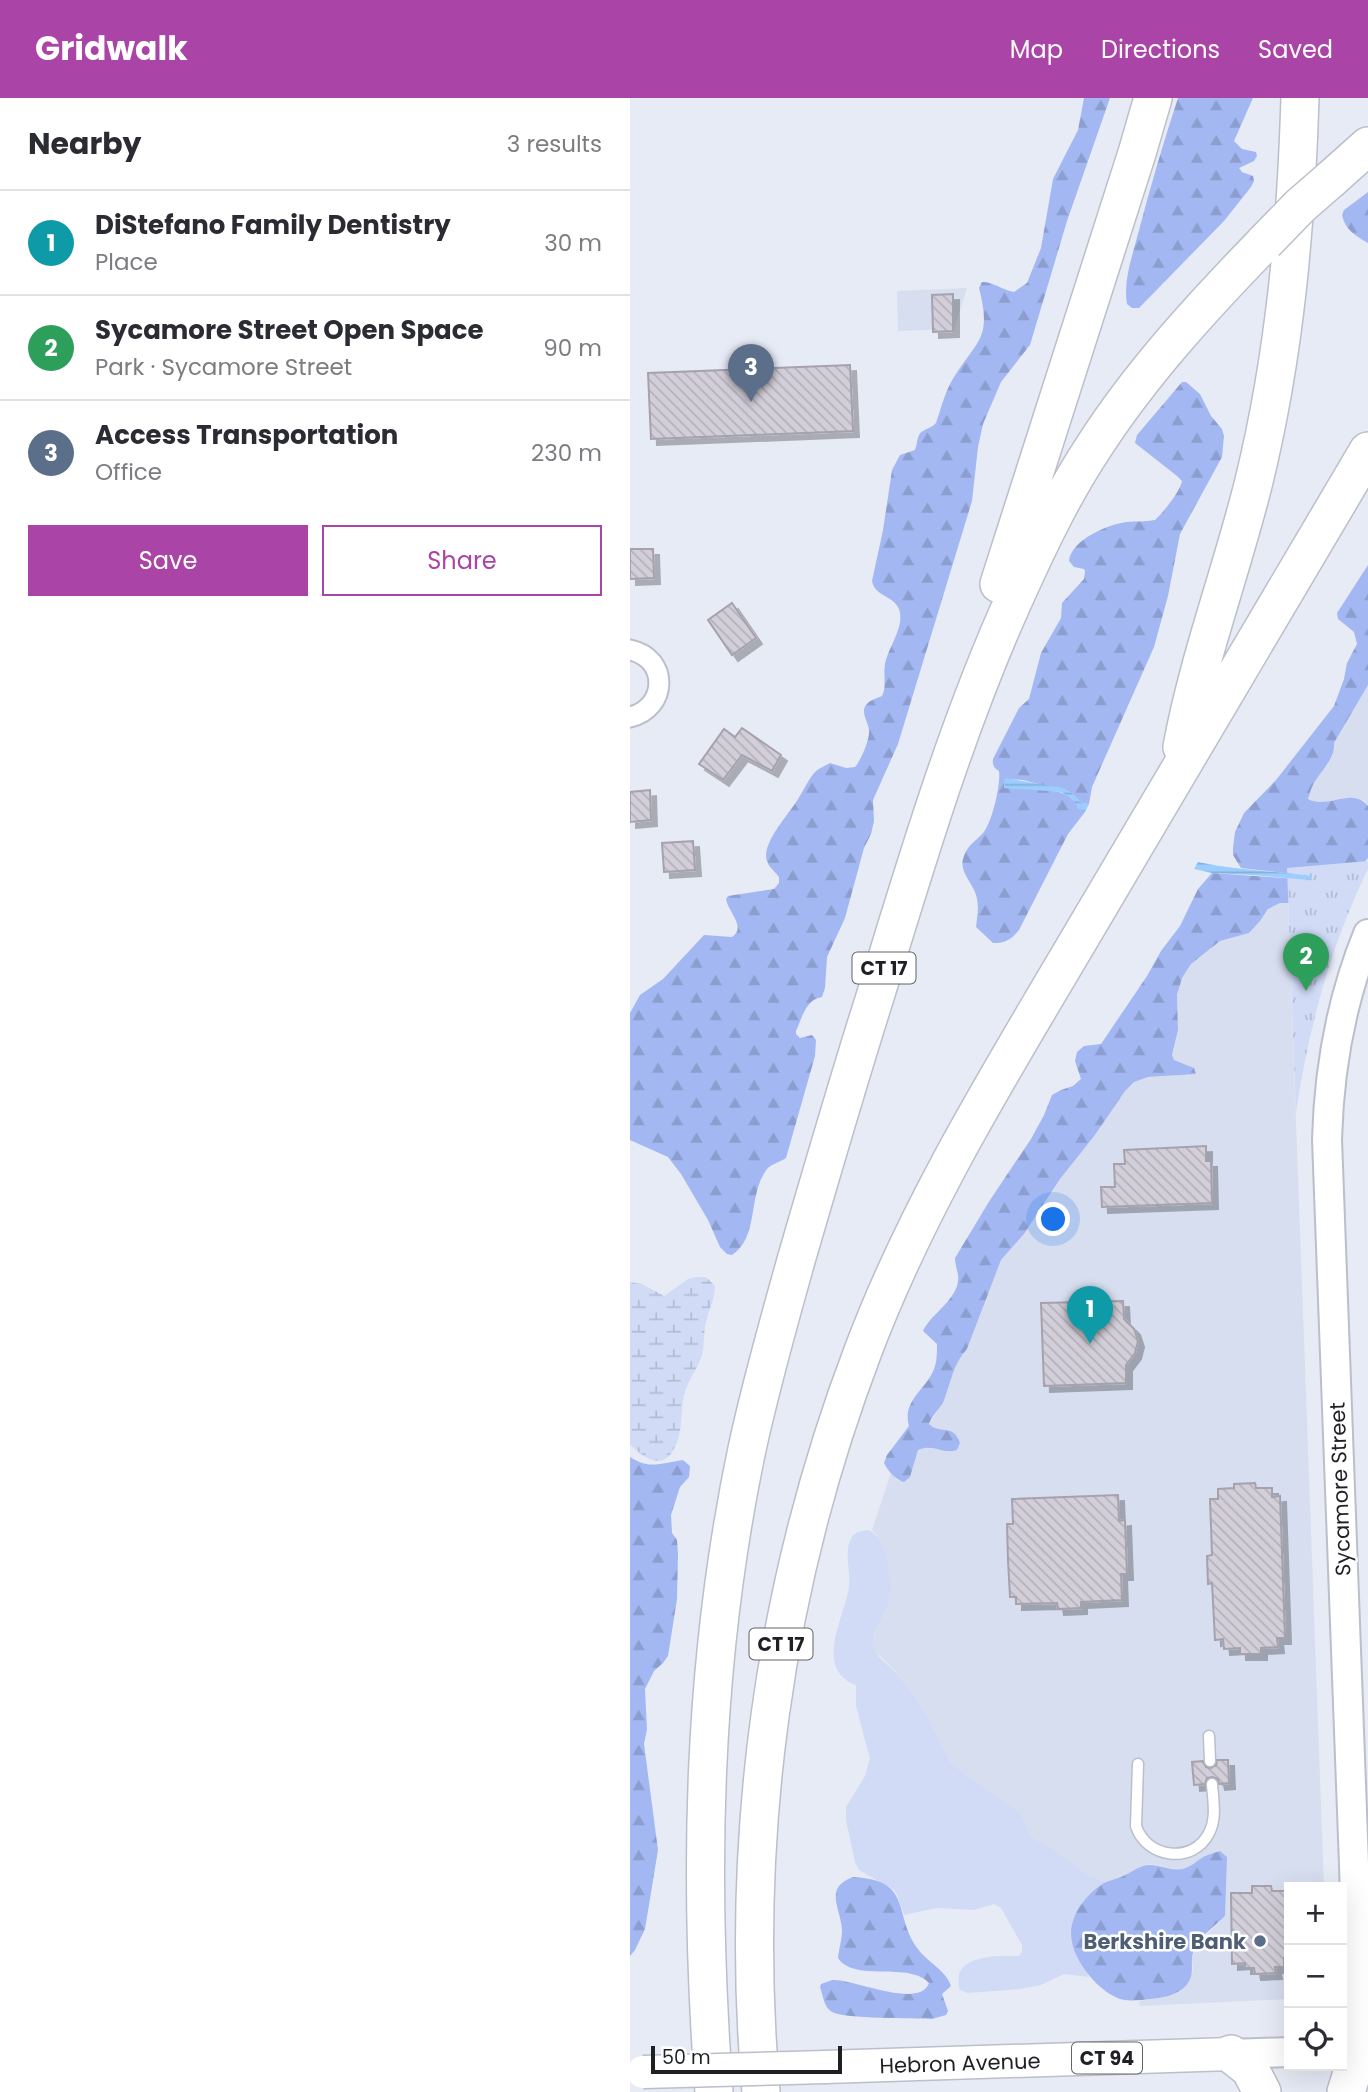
<!DOCTYPE html>
<html lang="en">
<head>
<meta charset="utf-8">
<style>
  :root { --surface:#fff; --page:#f7f7f7; --text:#2b2b33; --muted:#7c7c81; --line:#e1e1e2; --accent:#aa44a7 }
  body { margin:0; font-family:Poppins,sans-serif; background:var(--page); color:var(--text) }
  .controls { position:absolute; right:21px; bottom:21px; display:grid; overflow:hidden; border-radius:0px; box-shadow:0 7px 28px #0002 }
  .controls button { width:63px; height:63px; display:grid; place-items:center; padding:0; border:0; border-bottom:2px solid var(--line); background:var(--surface); color:var(--text); font:35px sans-serif }
  .scale { position:absolute; left:21px; bottom:18px; width:191px; box-sizing:border-box; padding-left:7px; border:4px solid #1e2024; border-top:0; font-size:19px; line-height:24px; white-space:nowrap; color:#1e2024; -webkit-text-stroke:5px #fff; paint-order:stroke }
  .you { position:absolute; left:424px; top:1122px; width:24px; height:24px; margin:-18px; border:5px solid #fff; border-radius:50%; background:#1a73e8; box-shadow:0 0 0 10px #1a73e833 }
  .badge { display:grid; place-items:center; width:46px; height:46px; border-radius:50%; background:var(--accent); color:#fff; font-size:23px; font-weight:700 }
  .pin { position:absolute; translate:-50% -58px; filter:drop-shadow(0 2px 4px #0008) }
  .pin::after { content:''; position:absolute; top:37px; width:24px; height:21px; background:inherit; clip-path:polygon(0 0,100% 0,50% 100%) }
  .list { margin:0; padding:0; list-style:none }
  h2 { display:flex; justify-content:space-between; align-items:center; height:91px; margin:0; padding:0 28px; font-size:30px }
  h2 small { font-size:23px; font-weight:400; color:var(--muted) }
  .list li { display:grid; grid-template-columns:46px 1fr auto; gap:21px; align-items:center; box-sizing:border-box; height:105px; padding:0 28px; border-top:2px solid var(--line) }
  .list b { display:block; font-size:26px; white-space:nowrap }
  .list p { margin:0; font-size:23px; white-space:nowrap; color:var(--muted) }
  .list em { font-size:23px; font-style:normal; color:var(--muted) }
  .actions { display:flex; gap:14px; padding:21px 28px }
  .actions a { flex:1; padding:16px 0; border:2px solid var(--accent); border-radius:0px; text-align:center; font-size:24px; color:var(--accent) }
  .actions .main { background:var(--accent); color:#fff }
  .icon { flex:none; width:38px; height:38px; fill:none; stroke:currentColor; stroke-width:2; stroke-linecap:round; stroke-linejoin:round }
  .map { position:relative; flex:none; width:738px; height:1994px; overflow:hidden }
  header { display:flex; align-items:center; gap:42px; box-sizing:border-box; height:98px; padding:0 35px; background:var(--accent); color:#fff }
  header strong { font-size:33px }
  nav { display:flex; gap:38px; margin-inline-start:auto; font-size:24px }
  main { display:flex }
  aside { flex:1; background:var(--surface) }
  .map>svg:first-child { display:block }
  .built { fill:#d7def0 }
  .grass { fill:#d1dbf6 }
  .forest { fill:url(#forest-firs) }
  .wetland { fill:url(#wetland-marsh) }
  .park { fill:url(#park-tufts) }
  .water { fill:url(#water-rules) }
  .building { fill:url(#building-back-hatch); stroke:#a6a2ad; stroke-width:2; filter:url(#shadow) }
  .lines { fill:none; stroke-linecap:round; stroke-linejoin:round }
  .lane-casing { stroke:#bbbfca; stroke-width:13 }
  .street-casing { stroke:#bbbfca; stroke-width:23 }
  .secondary-casing { stroke:#bbbfca; stroke-width:32 }
  .primary-casing { stroke:#bbbfca; stroke-width:35 }
  .highway-casing { stroke:#bbbfca; stroke-width:40 }
  .lane { stroke:#fff; stroke-width:10 }
  .street { stroke:#fff; stroke-width:19 }
  .secondary { stroke:#fff; stroke-width:28 }
  .primary { stroke:#fff; stroke-width:32 }
  .highway { stroke:#fff; stroke-width:37 }
  .primary-bridge-casing { stroke:#bbbfca; stroke-width:35; stroke-linecap:butt }
  .highway-bridge-casing { stroke:#bbbfca; stroke-width:40; stroke-linecap:butt }
  .primary-bridge { stroke:#fff; stroke-width:32 }
  .highway-bridge { stroke:#fff; stroke-width:37 }
  .service-dot { fill:#5c6f8a; stroke:#fff; stroke-width:2.5 }
  .labels { text-anchor:middle; dominant-baseline:central; stroke-width:5; stroke-linejoin:round; paint-order:stroke }
  .shield { fill:#fff; stroke:#626366; stroke-width:2 }
  .shield-label { font-size:19px; font-weight:bold; fill:#1e2024 }
  .street-label { font-size:21px; fill:#1e2024; stroke:#fff }
  .service-label { font-size:21px; font-weight:bold; fill:#4e5e75; stroke:#fff; text-anchor:end }
</style>
</head>
<body>
<header>
<strong>Gridwalk</strong>
<nav><a>Map</a><a>Directions</a><a>Saved</a></nav>
</header>
<main>
<aside>
<h2>Nearby<small>3 results</small></h2>
<ul class="list">
<li><span class="badge" style="background:#0f9aa8">1</span><div><b>DiStefano Family Dentistry</b><p>Place</p></div><em>30 m</em></li>
<li><span class="badge" style="background:#2e9e5b">2</span><div><b>Sycamore Street Open Space</b><p>Park · Sycamore Street</p></div><em>90 m</em></li>
<li><span class="badge" style="background:#5c6f8a">3</span><div><b>Access Transportation</b><p>Office</p></div><em>230 m</em></li>
</ul>
<div class="actions"><a class="main">Save</a><a>Share</a></div>
</aside>
<div class="map">
<svg width="738" height="1994" viewBox="0 0 738 1994">
  <defs>
    <pattern id="forest-firs" width="22" height="20" patternUnits="userSpaceOnUse" patternTransform="scale(1.75)"><rect width="22" height="20" fill="#a3b8f2"/><path d="M5 1l3.5 6h-7zM16 11l3.5 6h-7z" fill="#8c9ecf"/></pattern>
    <pattern id="wetland-marsh" width="20" height="14" patternUnits="userSpaceOnUse" patternTransform="scale(1.75)"><rect width="20" height="14" fill="#d1dbf6"/><path d="M1 5h8M5 5V1M11 12h8M15 12V8" fill="none" stroke="#b3bcd3"/></pattern>
    <pattern id="park-tufts" width="24" height="20" patternUnits="userSpaceOnUse" patternTransform="scale(1.75)"><rect width="24" height="20" fill="#d1dbf6"/><path d="M3 7l-1-3M5 7V3M7 7l1-3M15 17l-1-3M17 17v-4M19 17l1-3" fill="none" stroke="#b3bcd3"/></pattern>
    <pattern id="water-rules" width="6" height="5" patternUnits="userSpaceOnUse" patternTransform="scale(1.75)"><rect width="6" height="5" fill="#9bcdfe"/><path d="M0 2.5h6" fill="none" stroke="#85b0da"/></pattern>
    <pattern id="building-back-hatch" width="6" height="6" patternUnits="userSpaceOnUse" patternTransform="scale(1.75)"><rect width="6" height="6" fill="#d3cfda"/><path d="M-1 5l2 2M0 0l6 6M5-1l2 2" fill="none" stroke="#b5b1bb"/></pattern>
    <filter id="shadow"><feDropShadow dx="6" dy="6" stdDeviation="0" flood-color="#0004"/></filter>
  </defs>
  <rect width="100%" height="100%" fill="#e7ebf6"/>
  <path class="built" d="M337,190L324,231L268,233L267,193Z
    M738,587V708L734,702L714,700L689,705L682,703L678,701L682,688L701,658L705,650L704,645Z
    M658,804L694,1789H659V1901L510,1908L509,1903L536,1899L563,1873L562,1860L566,1848L595,1818L576,1757L562,1768L548,1772L521,1766L511,1768L494,1778L476,1784L458,1777L422,1750L405,1743L400,1736L391,1715L323,1667L316,1658L302,1627L293,1613L266,1574L245,1553L243,1543L247,1531V1437L242,1432L261,1375L269,1383L280,1379L288,1352L297,1348L320,1354L327,1352L330,1346L328,1339L321,1333L303,1330L299,1326L314,1302L317,1289L330,1259L337,1251L371,1162L394,1136L430,1081L465,1037L495,993L504,984L518,979L566,976L564,970L544,962L542,957L548,932L547,898L552,880L561,866L590,843L619,835L630,823L638,811L650,805Z"/>
  <path class="grass" d="M237,1432C256,1434 264,1486 259,1502C255,1516 245,1528 244,1542C242,1559 258,1565 267,1576C280,1592 294,1611 303,1629C310,1642 313,1655 323,1667L391,1715L400,1736L405,1742L422,1750L458,1777L476,1784C457,1798 433,1822 443,1849C447,1859 454,1869 459,1879L434,1876L411,1887L390,1891L338,1895L330,1892C319,1856 366,1858 389,1858L392,1854V1847L371,1810L364,1806L344,1812L306,1810L274,1817L267,1797L264,1792L229,1772L225,1764L216,1722V1709L235,1678L240,1661L226,1608V1587C182,1570 216,1517 219,1488C221,1473 213,1452 222,1439C225,1434 232,1433 237,1432Z"/>
  <path class="forest" d="M454,0H480L437,123L400,247L371,284L353,326L348,349L342,403L268,646L243,702L244,723L241,736L234,750L215,820L197,859L195,890L192,899C176,901 172,920 166,933V936L170,940L182,937L186,942L185,958L156,1060C150,1064 141,1066 137,1071C117,1097 130,1138 102,1157L97,1156L90,1149L78,1122L51,1076L38,1059L0,1042V915L10,897L33,881L74,837L102,839C117,829 98,814 96,801L98,798L144,791L149,785V779C144,772 136,768 136,757C137,739 159,716 168,701C174,692 179,680 186,673C190,670 196,667 200,665L216,670L225,669C230,664 240,641 239,633C239,624 229,614 237,606C240,602 248,600 252,598C257,588 253,577 255,566C258,549 277,526 268,509C261,497 245,498 242,483L253,432L262,372L270,357L285,352C287,347 287,341 289,337C292,331 301,331 306,325C311,311 315,293 324,279C348,241 362,241 349,190L352,184C364,184 372,192 384,194L397,185L411,150L423,81L448,32Z
    M548,0H623L604,43L612,51L626,54L627,58L624,63L609,70L612,74L623,78L624,83L621,89L594,123L509,210H502L497,206C493,183 502,159 508,136C520,90 533,45 548,0Z
    M738,94V145C726,138 715,132 712,117L714,112Z
    M552,284H556L570,296L581,318L592,331L594,338L592,359L550,436L538,498L524,549L462,689L459,706L451,705L442,695L393,682L375,681L374,690C391,690 427,689 440,699C447,704 447,711 455,714L438,736L389,832C381,842 375,845 363,845L346,829C347,820 349,810 347,801C345,787 329,775 333,761C336,748 345,744 353,735C362,725 371,686 369,673C364,670 362,667 363,661L389,610L399,601L411,555L431,520L432,505L454,481L455,473L454,471L444,469L439,463C441,442 478,426 497,424C506,423 515,424 525,422C533,415 551,392 552,383L547,378L505,345L507,337Z
    M738,467V587L704,645C706,659 691,673 684,685C681,690 680,695 678,701C697,712 722,688 738,708V760L724,777L675,805H650L638,811L630,823L619,835L590,843L561,866L552,880L547,897L548,932L542,957L544,962L564,970L566,976L518,979L504,984L495,993L465,1037L430,1081L394,1136L371,1162L337,1251C323,1266 321,1284 314,1302C310,1311 302,1317 299,1326C310,1337 324,1325 330,1345L327,1352C312,1357 304,1345 288,1352L280,1379L274,1384C265,1381 258,1373 254,1365L257,1357L279,1328C273,1306 289,1296 300,1279C307,1268 307,1258 307,1246L293,1233C301,1215 331,1200 328,1177C327,1171 325,1166 325,1160L360,1102L401,1041L414,1017L422,997L431,992L443,988L451,981L445,963L447,954L454,948L471,946L517,878L531,853L550,828L568,791L582,775L681,782V778L611,770L603,757V750L605,734L614,715L646,682L704,608L714,581L717,565L727,546L724,534L708,521L707,515Z
    M0,1359C20,1372 31,1365 53,1362L60,1368L59,1379L50,1389L41,1417L42,1435L47,1442L48,1456L47,1501L38,1558L33,1565L24,1573L15,1591L17,1631L14,1646L28,1752L15,1831L5,1852L0,1858Z
    M590,1753L597,1759L595,1818C586,1827 572,1837 566,1848C556,1864 570,1878 551,1892C542,1898 532,1900 521,1901C512,1902 503,1903 494,1902C470,1897 440,1860 441,1835C441,1815 459,1793 476,1784C481,1782 486,1781 491,1779C501,1775 509,1767 520,1767C531,1767 541,1773 552,1771C562,1769 566,1763 575,1758C579,1756 585,1755 590,1753Z
    M223,1779C284,1782 262,1816 288,1851C297,1864 316,1872 321,1888L312,1896L318,1913L316,1917L302,1921C284,1920 215,1921 202,1914C194,1910 193,1897 190,1889L191,1886C194,1885 199,1883 202,1882C222,1880 290,1912 299,1885C280,1863 224,1885 208,1860C209,1851 212,1841 212,1832C211,1810 193,1790 223,1779Z"/>
  <path class="wetland" d="M67,1179H76L85,1188C85,1201 79,1211 76,1224C73,1235 75,1246 72,1257C68,1270 58,1282 54,1297C50,1316 54,1343 38,1359C25,1370 10,1355 0,1347V1184L12,1186L34,1198L58,1181Z"/>
  <path class="park" d="M738,763V771C700,849 679,929 666,1014L657,770Z"/>
  <path class="water" d="M375,680L433,690L442,695L451,705L459,706L455,714L449,712L442,700L431,694L374,690Z
    M568,764C605,772 644,773 682,778L680,782L621,777L582,775L564,771Z"/>
  <path class="building" d="M323,196V233L303,234L302,197Z
    M220,267L223,333L21,341L18,275Z
    M0,451H23L24,480L0,481Z
    M102,505L126,540L102,557L78,522Z
    M112,630L151,657L142,673L112,657L93,682L69,666L94,631L105,639Z
    M20,692L21,722L0,724V694Z
    M63,743L65,772L34,774L32,745Z
    M576,1048V1063H581L582,1105L472,1109L471,1089H485L484,1066H495L494,1052Z
    M493,1203L494,1221L504,1231L508,1243L505,1255L496,1267V1285L414,1288L411,1205Z
    M625,1385L626,1390H642V1399L650,1398L655,1540H647L648,1549L631,1550V1556H610V1550L594,1551L593,1541L585,1542L582,1485L578,1486L577,1458L582,1457L580,1401H588V1391L604,1390V1386Z
    M488,1397L489,1423L495,1422L497,1476H491L492,1502L451,1504V1510L428,1511L427,1505L386,1506V1499H380L378,1462L377,1426H383L382,1401Z
    M587,1662H598L599,1685L589,1686L588,1681L582,1679L577,1680L575,1686L564,1687L562,1664L573,1663L576,1669L581,1670L586,1667Z
    M622,1788H641L642,1793H659V1860H654V1869H645L646,1875L625,1876L624,1870H615V1865L602,1866L601,1795H622Z"/>
  <g class="lines">
    <defs>
      <path id="lane" d="M579,1638L580,1663
        M508,1666L506,1728C516,1760 563,1767 579,1735C587,1720 583,1702 582,1686"/>
      <path id="street" d="M0,552C39,560 38,610 0,619"/>
      <path id="secondary" d="M726,1952L728,1900L724,1767L697,1041C699,970 711,902 738,836
        M601,1956L659,1954"/>
      <g id="primary">
        <path id="s1" d="M195,1969L601,1956"/>
      </g>
      <path id="highway" d="M701,81L738,48
        M369,486L507,55L523,0
        M552,649C569,558 602,472 624,383C655,256 666,130 670,0
        M601,1956L620,1971L632,1994
        M84,1994C68,1777 72,1565 117,1351C131,1286 149,1223 167,1159C192,1073 217,987 244,902C286,766 326,629 385,499C408,448 432,397 463,350C511,275 573,208 635,144
        M131,1994C109,1743 143,1489 233,1253C288,1107 371,974 450,840C546,678 642,515 738,353
        M716,1994L722,1975L726,1952"/>
    </defs>
    <use href="#lane" class="lane-casing"/>
    <use href="#street" class="street-casing"/>
    <use href="#secondary" class="secondary-casing"/>
    <use href="#primary" class="primary-casing"/>
    <use href="#highway" class="highway-casing"/>
    <use href="#lane" class="lane"/>
    <use href="#street" class="street"/>
    <use href="#secondary" class="secondary"/>
    <use href="#primary" class="primary"/>
    <use href="#highway" class="highway"/>
    <defs>
      <path id="primary-bridge" d="M13,1974L195,1969"/>
      <path id="highway-bridge" d="M635,144L670,108L701,81"/>
    </defs>
    <use href="#primary-bridge" class="primary-bridge-casing"/>
    <use href="#highway-bridge" class="highway-bridge-casing"/>
    <use href="#primary-bridge" class="primary-bridge"/>
    <use href="#highway-bridge" class="highway-bridge"/>
  </g>
  <circle class="service-dot" cx="630" cy="1843" r="7"/>
  <g class="labels">
    <g class="shield">
      <rect x="222.5" y="854.5" width="63" height="31" rx="5"/>
      <rect x="119.5" y="1530.5" width="63" height="31" rx="5"/>
      <rect x="442" y="1944.5" width="70" height="31" rx="5"/>
    </g>
    <g class="shield-label">
      <text x="254" y="870">CT 17</text>
      <text x="151" y="1546">CT 17</text>
      <text x="477" y="1960">CT 94</text>
    </g>
    <g class="street-label">
      <text transform="translate(710 1391) rotate(-92)">Sycamore Street</text>
      <text stroke="none"><textPath href="#s1" startOffset="135">Hebron Avenue</textPath></text>
    </g>
    <g class="service-label">
      <text x="616" y="1843">Berkshire Bank</text>
    </g>
  </g>
</svg>
<div class="controls">
<button>+</button>
<button>−</button>
<button><svg class="icon" aria-label="locate" viewBox="0 0 24 24"><circle cx="12" cy="12" r="6"/><path d="M12 2v4M12 18v4M2 12h4M18 12h4"/></svg></button>
</div>
<div class="scale">50 m</div>
<div class="you"></div>
<div class="pin badge" style="left:460px;top:1246px;background:#0f9aa8">1</div>
<div class="pin badge" style="left:676px;top:893px;background:#2e9e5b">2</div>
<div class="pin badge" style="left:121px;top:304px;background:#5c6f8a">3</div>
</div>
</main>
</body>
</html>
